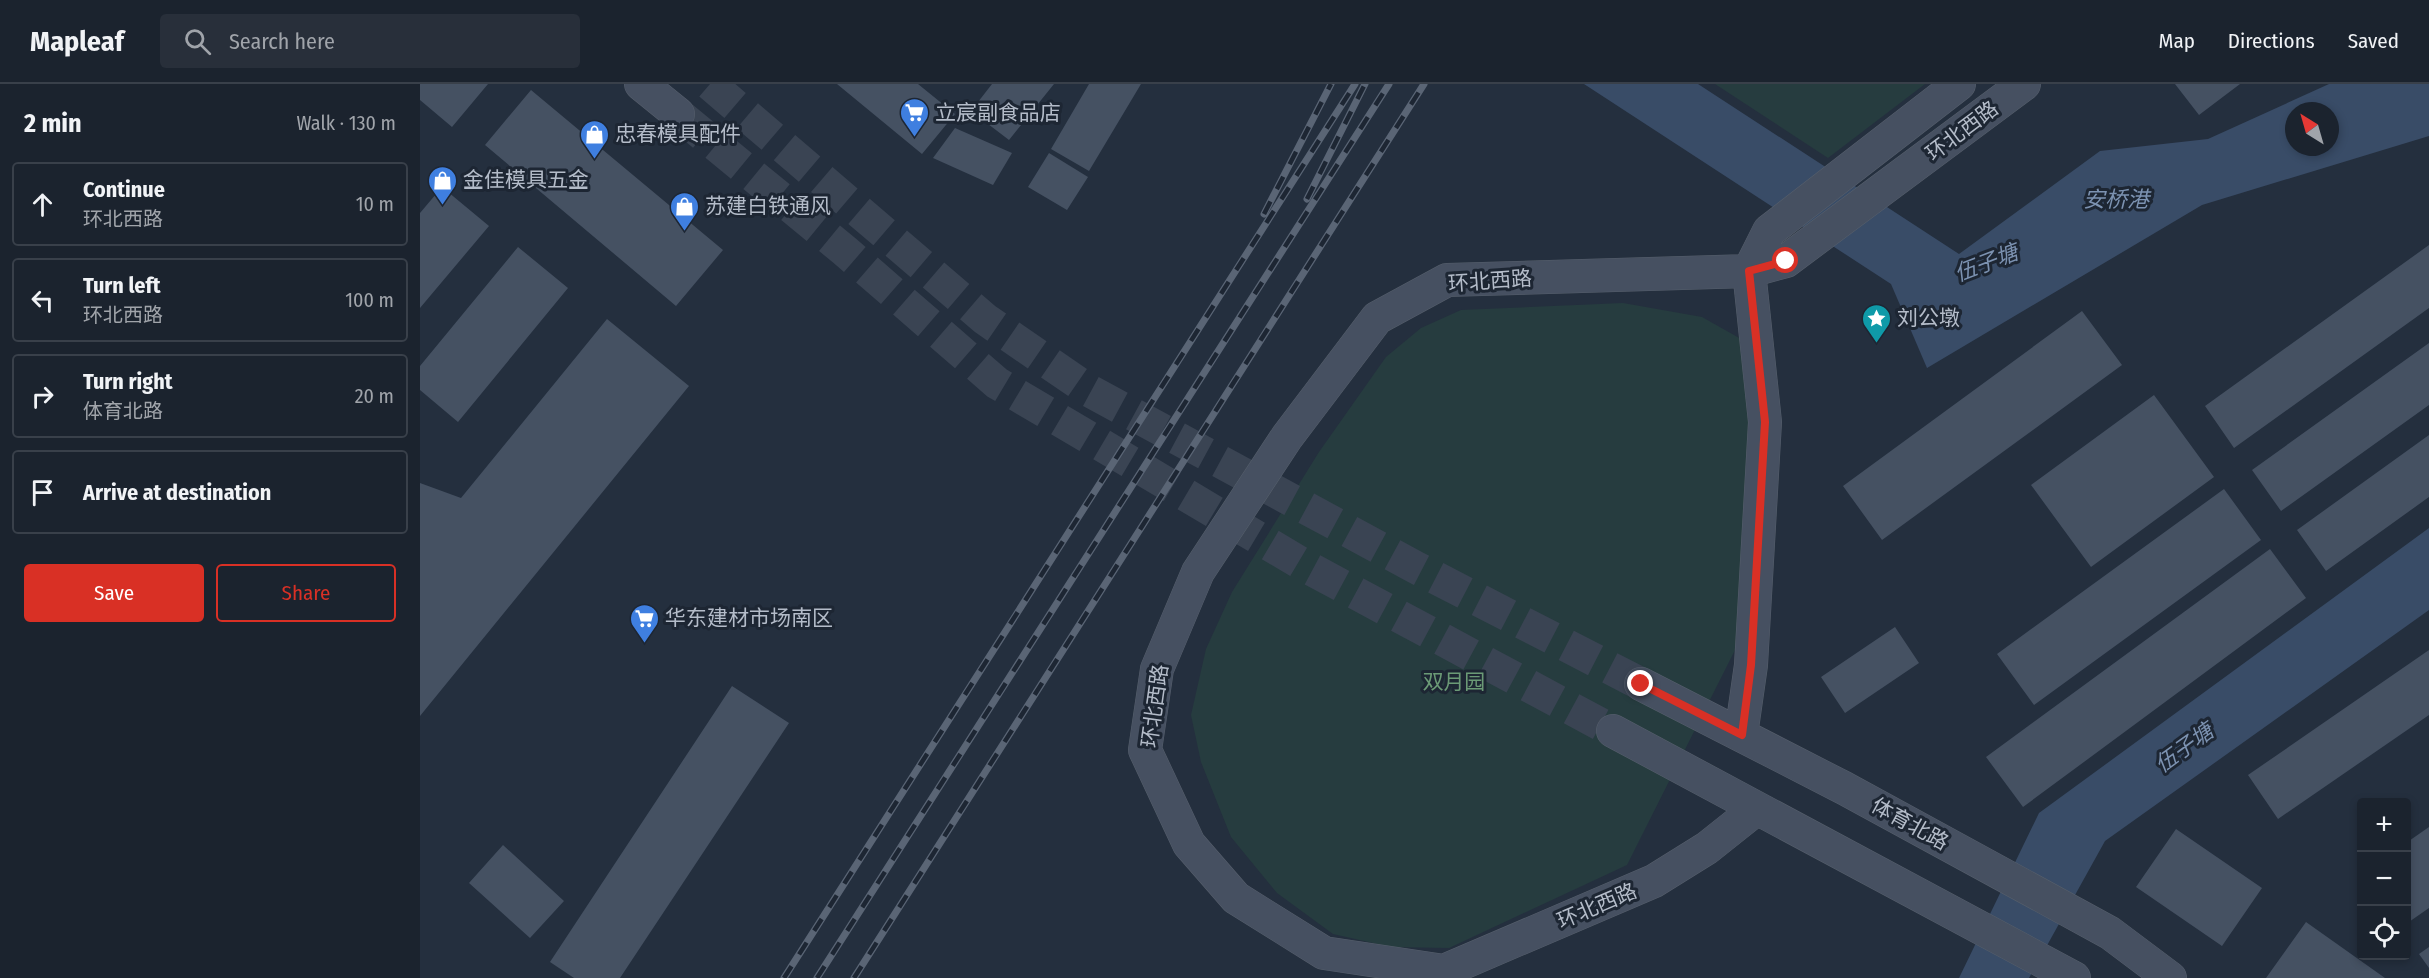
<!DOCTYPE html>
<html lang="en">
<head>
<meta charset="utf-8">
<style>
  :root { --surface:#1b232e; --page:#282f3a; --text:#f1f3f6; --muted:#a0a4aa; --line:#39404a; --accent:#d93025 }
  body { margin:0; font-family:"Fira Sans Condensed","Noto Sans SC",sans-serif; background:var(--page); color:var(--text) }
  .controls { position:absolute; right:18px; bottom:18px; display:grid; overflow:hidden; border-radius:6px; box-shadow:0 3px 9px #0003 }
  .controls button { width:54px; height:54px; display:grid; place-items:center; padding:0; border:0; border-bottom:2px solid var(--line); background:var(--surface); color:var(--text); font:30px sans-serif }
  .compass { position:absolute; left:1865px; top:18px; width:54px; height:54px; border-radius:50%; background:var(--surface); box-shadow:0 3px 9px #0003; rotate:323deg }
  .stop { position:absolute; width:18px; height:18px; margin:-14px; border:4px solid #d93025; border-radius:50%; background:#fff }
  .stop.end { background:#d93025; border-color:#fff; box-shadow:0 2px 6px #0008 }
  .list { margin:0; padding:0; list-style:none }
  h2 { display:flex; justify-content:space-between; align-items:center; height:78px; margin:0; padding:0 24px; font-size:26px }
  h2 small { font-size:20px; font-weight:400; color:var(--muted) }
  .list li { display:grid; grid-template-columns:39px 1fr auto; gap:18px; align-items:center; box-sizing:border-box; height:84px; margin:0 12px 12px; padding:0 12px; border:2px solid var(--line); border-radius:6px }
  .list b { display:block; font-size:22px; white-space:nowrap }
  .list p { margin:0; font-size:20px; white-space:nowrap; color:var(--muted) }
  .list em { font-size:20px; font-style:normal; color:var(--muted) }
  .actions { display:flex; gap:12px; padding:18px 24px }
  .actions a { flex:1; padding:14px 0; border:2px solid var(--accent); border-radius:6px; text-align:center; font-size:21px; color:var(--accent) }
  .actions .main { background:var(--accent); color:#fff }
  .icon { flex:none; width:33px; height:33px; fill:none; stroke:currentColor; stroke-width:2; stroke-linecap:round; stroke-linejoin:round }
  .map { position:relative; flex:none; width:2009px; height:894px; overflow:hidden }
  header { display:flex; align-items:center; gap:36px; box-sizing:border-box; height:84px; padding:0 30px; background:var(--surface); border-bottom:2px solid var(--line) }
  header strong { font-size:28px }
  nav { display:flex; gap:33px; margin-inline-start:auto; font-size:21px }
  .search { width:420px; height:54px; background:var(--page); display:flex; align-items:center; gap:15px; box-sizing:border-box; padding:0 21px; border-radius:6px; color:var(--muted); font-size:22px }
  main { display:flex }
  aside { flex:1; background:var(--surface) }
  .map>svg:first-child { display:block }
  .green { fill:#263c3f }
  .water { fill:#394c67; fill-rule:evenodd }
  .building { fill:#455162 }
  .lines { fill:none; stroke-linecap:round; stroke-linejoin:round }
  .secondary-tunnel { stroke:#3a4453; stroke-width:33; stroke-dasharray:33 16; stroke-linecap:butt }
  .secondary-casing { stroke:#565f6c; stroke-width:34 }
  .secondary { stroke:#465061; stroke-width:33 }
  .rail-casing { stroke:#5a6575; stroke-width:7 }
  .rail { stroke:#1d2633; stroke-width:4.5; stroke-dasharray:14; stroke-linecap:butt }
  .route { stroke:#d93025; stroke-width:8 }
  .labels { text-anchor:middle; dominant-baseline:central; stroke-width:6; stroke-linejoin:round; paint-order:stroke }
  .poi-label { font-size:21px; fill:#b4bcc9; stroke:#1d2633; text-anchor:start }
  .street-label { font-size:21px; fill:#b4bcc9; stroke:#1d2633 }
  .park-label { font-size:21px; fill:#6b9a76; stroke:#1d2633 }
  .water-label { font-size:22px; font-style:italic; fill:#7c92b1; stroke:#1d2633 }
</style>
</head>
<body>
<header>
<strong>Mapleaf</strong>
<div class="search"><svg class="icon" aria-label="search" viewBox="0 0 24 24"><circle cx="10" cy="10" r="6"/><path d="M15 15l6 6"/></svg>Search here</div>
<nav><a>Map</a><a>Directions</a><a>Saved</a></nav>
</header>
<main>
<aside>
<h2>2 min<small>Walk · 130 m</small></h2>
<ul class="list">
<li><svg class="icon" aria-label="ahead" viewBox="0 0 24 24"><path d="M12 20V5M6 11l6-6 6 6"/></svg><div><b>Continue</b><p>环北西路</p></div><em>10 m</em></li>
<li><svg class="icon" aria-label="left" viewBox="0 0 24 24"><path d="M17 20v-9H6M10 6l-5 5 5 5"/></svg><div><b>Turn left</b><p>环北西路</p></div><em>100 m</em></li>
<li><svg class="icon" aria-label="right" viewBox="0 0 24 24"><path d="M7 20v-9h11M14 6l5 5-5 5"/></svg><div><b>Turn right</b><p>体育北路</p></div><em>20 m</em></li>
<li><svg class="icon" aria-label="arrive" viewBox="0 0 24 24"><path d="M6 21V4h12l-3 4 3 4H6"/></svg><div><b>Arrive at destination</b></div></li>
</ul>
<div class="actions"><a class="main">Save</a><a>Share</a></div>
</aside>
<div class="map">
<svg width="2009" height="894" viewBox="0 0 2009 894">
  <rect width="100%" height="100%" fill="#242f3e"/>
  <path class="green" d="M1295,0H1505L1408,74Z
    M1203,219L1282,233L1321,255L1334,344L1319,558L1207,781L1029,864L971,863L913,850L857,809L811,753L781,678L771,631L786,565L812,508L899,368L966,273L1001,244L1041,226Z"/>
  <path class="water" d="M1164,0H1278L1539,170L1680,67L1788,55L1909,0H2009V52L1782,121L1507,284L1471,200ZM1874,27H1910V63H1874Z
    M2009,444V526L1685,757L1609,894H1539L1619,729Z"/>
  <path class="building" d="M0,0H68L32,43L0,16Z
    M417,0H498L535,30L502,70Z
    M572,0H634L589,56L551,27Z
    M669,0H721L669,87L631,65Z
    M1755,0H1820L1779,31Z
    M111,6L303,166L256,222L65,61Z
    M535,44L592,69L573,101L513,74Z
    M629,69L668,93L647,126L608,103Z
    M22,103L69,142L0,224V129Z
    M2009,161V224L1814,364L1785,322Z
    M98,163L148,204L38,338L0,306V282Z
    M1662,227L1702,281L1462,456L1423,402Z
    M187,235L269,302L0,632V399L41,414Z
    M2009,259V321L1861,427L1832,386Z
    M1734,311L1794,393L1671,483L1611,401Z
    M2009,351V413L1906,487L1877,446Z
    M1804,405L1841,456L1614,621L1577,570Z
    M1850,465L1886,514L1603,723L1566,673Z
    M1475,543L1499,579L1425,629L1401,593Z
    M2009,566V631L1858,735L1828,691Z
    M312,602L369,639L200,894H154L130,878Z
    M2009,743V824L1986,840V759Z
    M1756,745L1842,804L1802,862L1716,803Z
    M83,761L144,817L110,854L49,799Z
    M1886,838L1965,894H1846Z
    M2009,863V884L1999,870Z"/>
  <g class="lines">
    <path class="secondary-tunnel" d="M290,0L565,235L670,307L995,483L1221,600
      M258,30L425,167L577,299L889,484L1193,647"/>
    <defs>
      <path id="secondary" d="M221,0L258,30
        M1221,600L1424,704L1690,849L1750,894
        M1193,647L1654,894
        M1321,651L1331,581L1345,338L1329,187L1349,147L1539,0
        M1336,725L1287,764L1234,797L1024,887L904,869L816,814L769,760L725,666L737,585L778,488L867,353L957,234L1027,196L1329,187L1366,177L1604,0"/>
    </defs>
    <use href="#secondary" class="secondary-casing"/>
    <use href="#secondary" class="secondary"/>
    <defs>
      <path id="rail" d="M887,115L945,0
        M844,130L911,0
        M364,894L935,0
        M397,894L969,0
        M434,894L1004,0"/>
    </defs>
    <use href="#rail" class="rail-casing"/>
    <use href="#rail" class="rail"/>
  </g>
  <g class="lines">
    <path class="route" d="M1221,600L1322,651L1331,581L1345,338L1329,187L1366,177"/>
  </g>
  <defs>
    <symbol id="supermarket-pin" viewBox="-11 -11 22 30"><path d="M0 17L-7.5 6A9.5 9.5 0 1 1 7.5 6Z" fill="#3f7fe0" stroke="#1d2633"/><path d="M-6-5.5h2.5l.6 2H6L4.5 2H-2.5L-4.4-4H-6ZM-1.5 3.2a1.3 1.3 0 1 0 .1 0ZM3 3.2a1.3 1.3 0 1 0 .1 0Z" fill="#fff"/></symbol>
    <symbol id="shop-pin" viewBox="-11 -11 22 30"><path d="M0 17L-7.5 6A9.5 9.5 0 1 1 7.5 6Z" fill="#3f7fe0" stroke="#1d2633"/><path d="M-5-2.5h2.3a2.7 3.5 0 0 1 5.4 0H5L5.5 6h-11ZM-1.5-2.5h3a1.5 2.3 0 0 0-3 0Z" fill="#fff"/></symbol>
    <symbol id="sight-pin" viewBox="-11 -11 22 30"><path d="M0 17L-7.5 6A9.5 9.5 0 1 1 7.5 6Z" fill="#0f9aa8" stroke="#1d2633"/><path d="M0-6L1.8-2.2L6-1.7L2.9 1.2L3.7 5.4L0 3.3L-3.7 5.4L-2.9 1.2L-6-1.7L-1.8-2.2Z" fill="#fff"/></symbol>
  </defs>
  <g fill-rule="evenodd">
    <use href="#supermarket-pin" x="478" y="12" width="33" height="45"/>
    <use href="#shop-pin" x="158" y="34" width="33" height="45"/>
    <use href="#shop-pin" x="6" y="80" width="33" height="45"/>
    <use href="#shop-pin" x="248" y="106" width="33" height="45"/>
    <use href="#sight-pin" x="1440" y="218" width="33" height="45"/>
    <use href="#supermarket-pin" x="208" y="518" width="33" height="45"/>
  </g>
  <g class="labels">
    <g class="poi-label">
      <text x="515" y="29">立宸副食品店</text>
      <text x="195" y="50">忠春模具配件</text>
      <text x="43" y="96">金佳模具五金</text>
      <text x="285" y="122">苏建白铁通风</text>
      <text x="1477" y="234">刘公墩</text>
      <text x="245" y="534">华东建材市场南区</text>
    </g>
    <g class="street-label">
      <text transform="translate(1542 47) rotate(-37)">环北西路</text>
      <text transform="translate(1070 197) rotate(-4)">环北西路</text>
      <text transform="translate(735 622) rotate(-82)">环北西路</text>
      <text transform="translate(1490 740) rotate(29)">体育北路</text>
      <text transform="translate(1177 822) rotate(-23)">环北西路</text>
    </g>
    <g class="park-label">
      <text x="1034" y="598">双月园</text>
    </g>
    <g class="water-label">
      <text x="1696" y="115">安桥港</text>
      <text transform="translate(1566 179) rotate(-21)">伍子塘</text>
      <text transform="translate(1764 664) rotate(-36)">伍子塘</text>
    </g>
  </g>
</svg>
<div class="controls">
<button>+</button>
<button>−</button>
<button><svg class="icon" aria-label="locate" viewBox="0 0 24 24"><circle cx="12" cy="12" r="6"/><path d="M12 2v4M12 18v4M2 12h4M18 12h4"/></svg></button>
</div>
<svg class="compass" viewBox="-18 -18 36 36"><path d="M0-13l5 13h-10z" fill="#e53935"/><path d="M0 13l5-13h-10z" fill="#a0a4aa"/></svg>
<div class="stop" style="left:1366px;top:177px"></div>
<div class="stop end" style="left:1221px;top:600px"></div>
</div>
</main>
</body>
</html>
